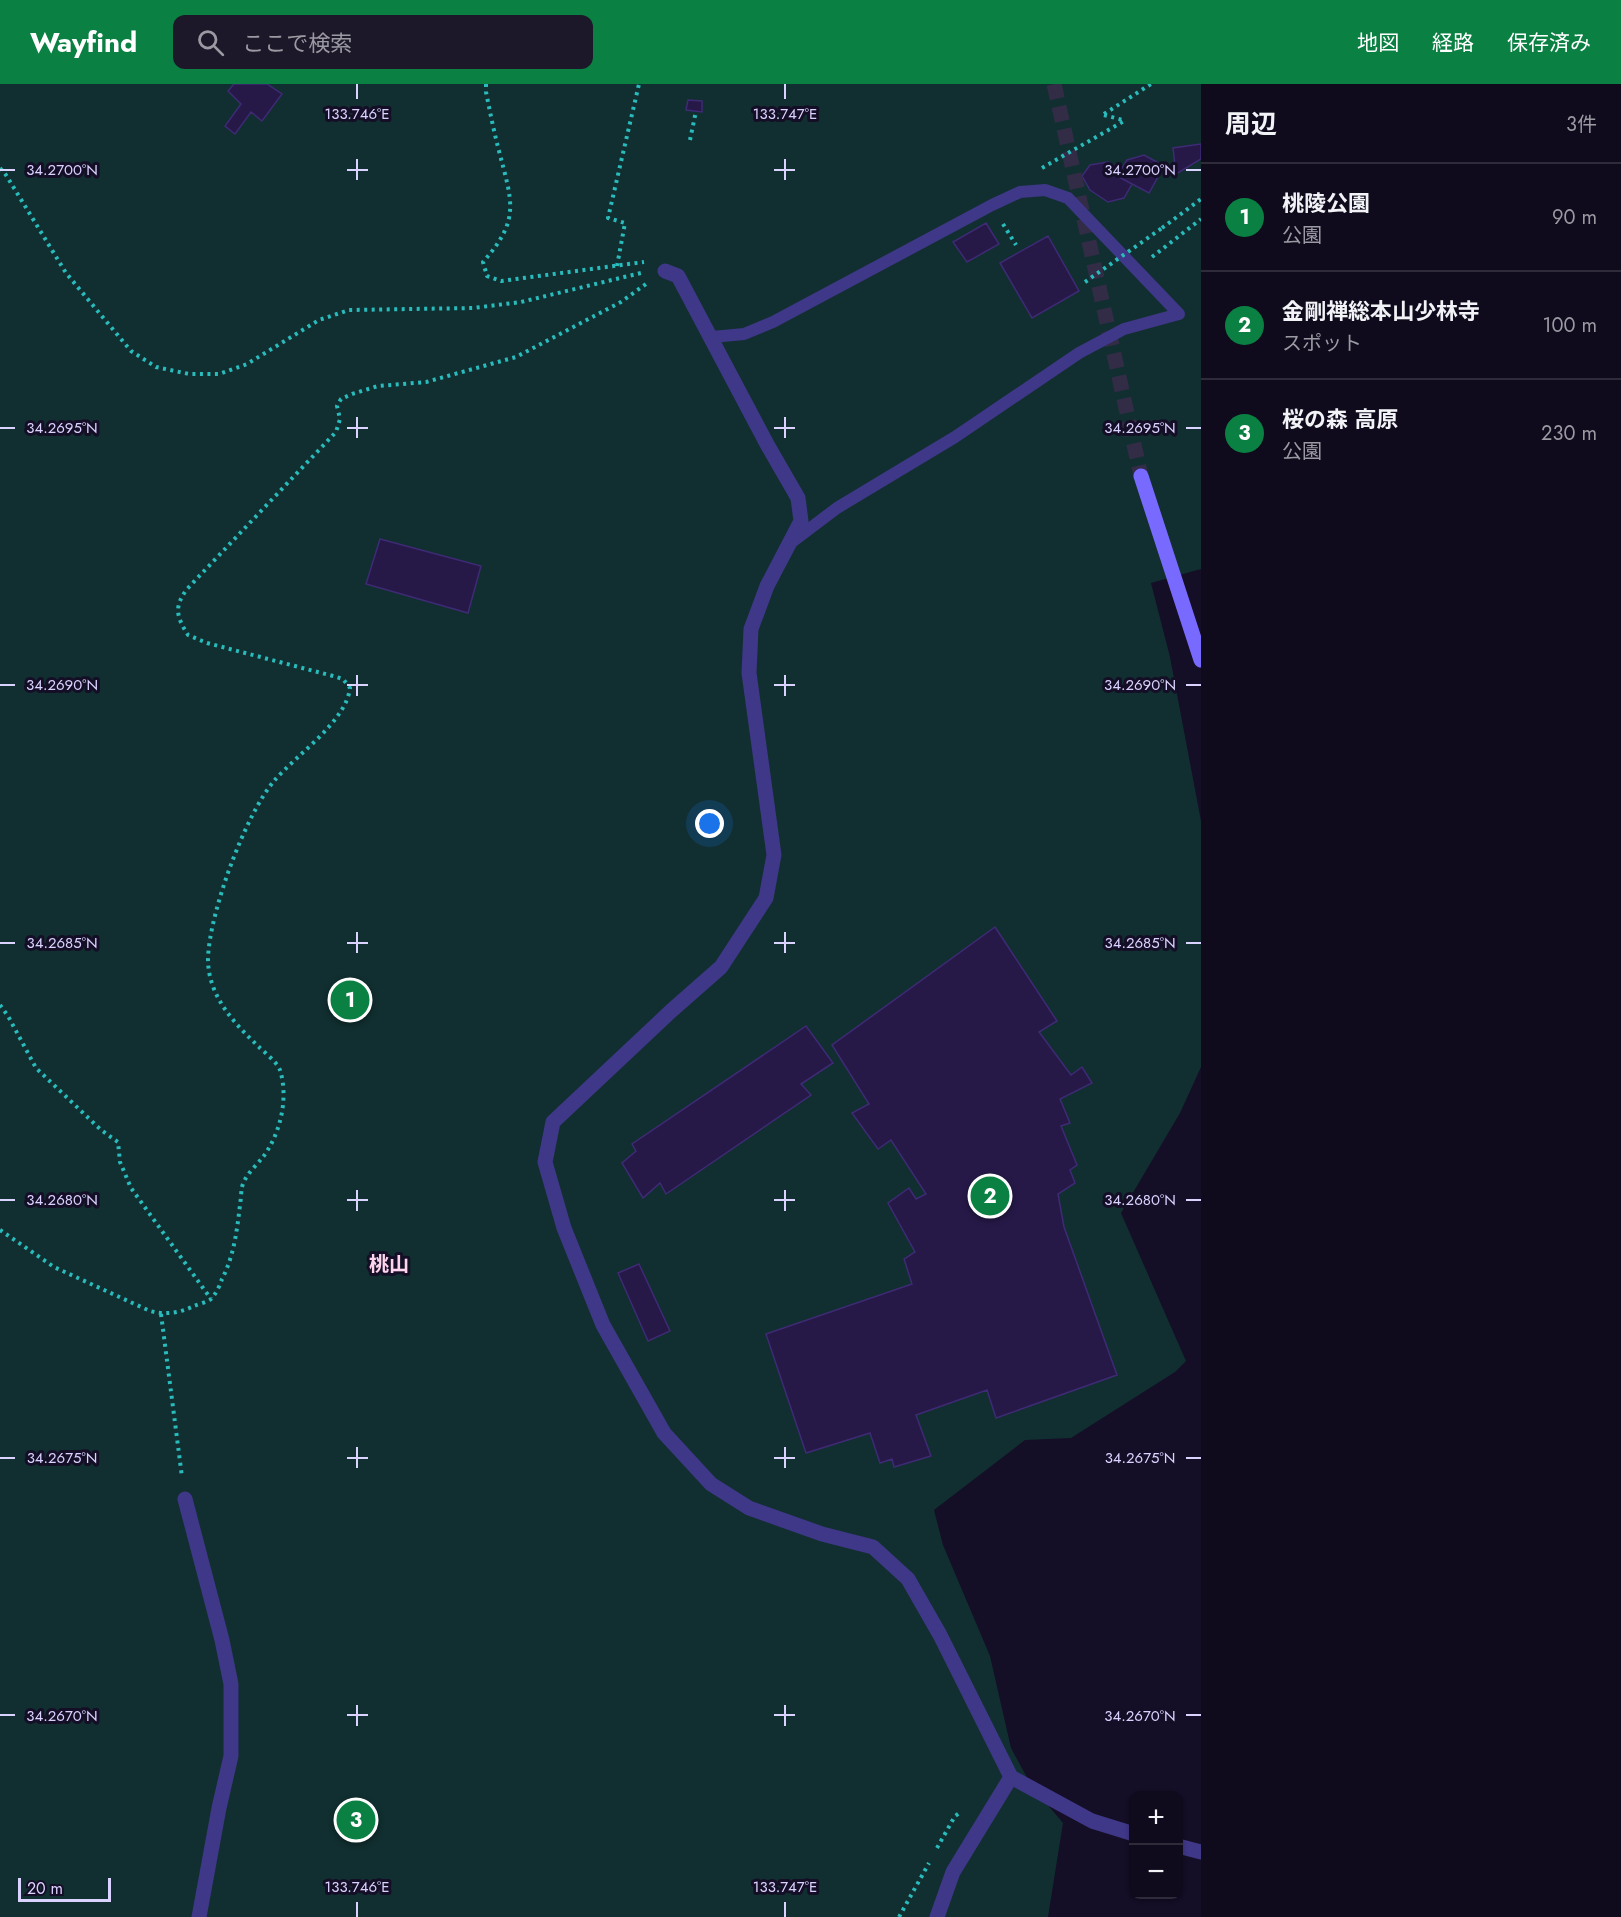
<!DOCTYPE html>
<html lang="ja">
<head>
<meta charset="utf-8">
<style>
  :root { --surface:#0f0a1c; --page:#1d1829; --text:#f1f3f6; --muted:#9b9aa3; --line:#2f2b3b; --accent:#0b8043 }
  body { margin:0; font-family:Jost,"Noto Sans JP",sans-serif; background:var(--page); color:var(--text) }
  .controls { position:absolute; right:18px; bottom:18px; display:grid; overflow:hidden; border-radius:12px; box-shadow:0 2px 4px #0004 }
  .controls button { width:54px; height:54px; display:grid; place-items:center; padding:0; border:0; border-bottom:2px solid var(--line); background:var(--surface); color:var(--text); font:30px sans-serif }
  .scale { position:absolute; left:18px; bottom:15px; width:93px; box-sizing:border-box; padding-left:6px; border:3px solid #dbd3ff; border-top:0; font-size:16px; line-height:21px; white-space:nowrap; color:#dbd3ff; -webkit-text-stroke:4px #140e26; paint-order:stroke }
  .you { position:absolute; left:710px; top:740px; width:21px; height:21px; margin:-15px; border:4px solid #fff; border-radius:50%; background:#1a73e8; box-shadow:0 0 0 9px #1a73e833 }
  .badge { display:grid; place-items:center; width:39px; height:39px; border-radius:50%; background:var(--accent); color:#fff; font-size:20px; font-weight:700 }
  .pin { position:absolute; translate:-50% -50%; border:3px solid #fff; box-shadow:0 2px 6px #0006 }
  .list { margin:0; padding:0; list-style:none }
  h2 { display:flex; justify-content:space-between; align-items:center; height:78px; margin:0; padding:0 24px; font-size:26px }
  h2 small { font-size:20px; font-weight:400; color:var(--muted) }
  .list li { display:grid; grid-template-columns:39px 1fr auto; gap:18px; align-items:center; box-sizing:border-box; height:108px; padding:0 24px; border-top:2px solid var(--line) }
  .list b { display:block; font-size:22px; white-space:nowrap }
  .list p { margin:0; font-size:20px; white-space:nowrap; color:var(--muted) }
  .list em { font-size:20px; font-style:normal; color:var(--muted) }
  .icon { flex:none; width:33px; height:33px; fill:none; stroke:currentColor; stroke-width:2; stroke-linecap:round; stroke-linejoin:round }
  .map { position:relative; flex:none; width:1201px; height:1833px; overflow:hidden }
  header { display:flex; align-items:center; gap:36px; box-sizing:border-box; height:84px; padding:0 30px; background:var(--accent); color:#fff }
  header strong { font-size:28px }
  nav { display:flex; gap:33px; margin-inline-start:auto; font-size:21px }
  .search { width:420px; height:54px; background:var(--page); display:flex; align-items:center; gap:15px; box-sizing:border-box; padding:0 21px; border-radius:12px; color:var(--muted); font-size:22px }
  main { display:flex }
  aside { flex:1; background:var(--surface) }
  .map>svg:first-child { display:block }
  .green { fill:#112f30 }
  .building { fill:#261948; stroke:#3e2a75; stroke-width:1.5 }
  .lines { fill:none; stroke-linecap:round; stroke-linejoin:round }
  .secondary-tunnel { stroke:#322c47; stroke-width:15; stroke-dasharray:15 8; stroke-linecap:butt }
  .path { stroke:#2abbbc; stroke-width:4; stroke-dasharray:3 4.5; stroke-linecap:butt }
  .service { stroke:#3f3787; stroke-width:12 }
  .minor { stroke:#3f3787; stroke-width:15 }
  .tertiary { stroke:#3f3787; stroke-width:15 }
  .secondary { stroke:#786aff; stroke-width:15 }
  .path-bridge { stroke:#2abbbc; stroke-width:4; stroke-dasharray:3 4.5; stroke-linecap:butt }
  .ticks { fill:none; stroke:#dbd3ff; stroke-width:2 }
  .labels { text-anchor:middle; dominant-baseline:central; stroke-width:6; stroke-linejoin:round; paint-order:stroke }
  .neighbourhood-label { font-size:20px; font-weight:bold; fill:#ffd5ed; stroke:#140e26 }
  .ticks-label { font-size:15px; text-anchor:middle; fill:#dbd3ff; stroke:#140e26; stroke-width:6; stroke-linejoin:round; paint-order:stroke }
</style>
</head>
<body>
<header>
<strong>Wayfind</strong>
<div class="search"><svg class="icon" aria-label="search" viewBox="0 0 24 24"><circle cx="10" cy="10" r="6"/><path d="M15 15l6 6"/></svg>ここで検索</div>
<nav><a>地図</a><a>経路</a><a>保存済み</a></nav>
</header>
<main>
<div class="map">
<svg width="1201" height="1833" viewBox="0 0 1201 1833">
  <rect width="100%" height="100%" fill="#140e26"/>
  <path class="green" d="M0,0H1201V485L1151,499L1170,573L1201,737V983L1180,1029L1121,1129L1186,1277L1175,1288L1071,1354L1025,1356L934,1426L943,1461L990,1572L1011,1664L1031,1701L1063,1739L1048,1833H0Z"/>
  <path class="building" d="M234,0H267L282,10L262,37L251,28L235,50L225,42L241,20L228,7Z
    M688,16L702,17V28L686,26Z
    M1201,60V75L1176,90L1173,64Z
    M1144,71L1164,82L1149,109L1117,92L1127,76Z
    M1108,78L1121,85L1117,92L1132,100L1124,114L1108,118L1090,106L1082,92L1090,81Z
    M986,139L999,160L967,178L953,158Z
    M1048,152L1079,207L1032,234L1000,179Z
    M380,455L481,482L468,529L366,500Z
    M995,843L1057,937L1039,948L1071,991L1082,983L1092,999L1060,1015L1070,1039L1061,1042L1077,1081L1070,1086L1075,1099L1058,1110L1064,1143L1117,1291L996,1334L987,1306L916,1331L931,1372L894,1383L892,1375L880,1379L870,1349L806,1369L766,1250L912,1200L904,1175L915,1168L888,1119L909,1104L916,1115L926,1110L891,1056L878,1065L852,1029L869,1020L832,961Z
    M806,942L833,979L801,1000L811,1011L666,1110L660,1099L643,1114L622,1079L636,1067L632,1060Z
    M639,1180L670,1247L648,1257L618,1189Z"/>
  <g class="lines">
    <path class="secondary-tunnel" d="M1054,0L1141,392"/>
    <path class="path" d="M486,0V8C490,28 494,48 499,67C512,118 521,135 483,178L487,192L501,197L644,178
      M1104,30L1151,0
      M1104,31L1123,36
      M690,56L696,27
      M0,84L6,91L66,189L131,267L156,283L189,290H219L247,280L319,236L349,226L473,224L521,218L645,188
      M1042,84L1124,37
      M1003,140L1016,161
      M1162,144L1201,115
      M1152,173L1201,135
      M617,182L625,139L608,134L639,0
      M0,921L8,932L36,984L101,1046L118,1058L120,1078L131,1104L211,1215
      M0,1146L54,1183L150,1227C165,1231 180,1229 194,1222C199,1220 207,1218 211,1215C216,1210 220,1201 222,1195C234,1172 237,1146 240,1121C241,1115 241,1108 242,1103C245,1091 256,1082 263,1073C280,1050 289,1015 280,986C277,978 265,969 259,963C234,939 208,912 208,875C209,830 245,731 274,697C296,671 346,638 350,604L343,595L333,592L207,559L188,551C176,532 174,523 187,505L336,348L340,335L337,322L341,315L352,310L378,302L426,298L516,273L621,218L646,200
      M161,1230L182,1393
      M937,1764L955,1732L961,1728
      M899,1833L929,1779"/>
    <path class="service" d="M712,253L744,250L773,238L992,121L1020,108L1045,106L1068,114L1179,230L1124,245L1079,269L955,353L837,424L792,458"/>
    <path class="minor" d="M665,187L678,192L768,362L798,414L801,437L767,502L751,545L749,589L774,771L766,814L721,883L671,927L553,1038L545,1078L564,1144L603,1241L664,1349L711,1400L749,1424L822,1450L873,1463L908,1495L940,1551L1011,1693L1092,1737L1134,1750
      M1178,1762L1201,1768"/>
    <path class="tertiary" d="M185,1415L222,1556L231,1600V1672L219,1724L199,1833
      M937,1833L953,1788L1011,1693"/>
    <path class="secondary" d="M1141,392L1201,576"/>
    <path class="path-bridge" d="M1085,198L1162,144"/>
  </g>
  <path class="ticks" d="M357,0V15M785,0V15M357,75V96M785,75V96M0,86H15M347,86H368M774,86H795M1186,86H1201M357,333V354M785,333V354M0,344H15M347,344H368M774,344H795M1186,344H1201M357,591V612M785,591V612M0,601H15M347,601H368M774,601H795M1186,601H1201M357,848V869M785,848V869M0,859H15M347,859H368M774,859H795M1186,859H1201M357,1106V1127M785,1106V1127M0,1116H15M347,1116H368M774,1116H795M1186,1116H1201M357,1363V1384M785,1363V1384M0,1374H15M347,1374H368M774,1374H795M1186,1374H1201M357,1621V1642M785,1621V1642M0,1631H15M347,1631H368M774,1631H795M1186,1631H1201M357,1818V1833M785,1818V1833"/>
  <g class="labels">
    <g class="neighbourhood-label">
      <text x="389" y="1180">桃山</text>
    </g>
  </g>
  <g class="ticks-label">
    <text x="357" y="35">133.746°E</text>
    <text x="785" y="35">133.747°E</text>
    <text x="62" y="91">34.2700°N</text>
    <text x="1140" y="91">34.2700°N</text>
    <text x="62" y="349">34.2695°N</text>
    <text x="1140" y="349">34.2695°N</text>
    <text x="62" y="606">34.2690°N</text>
    <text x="1140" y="606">34.2690°N</text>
    <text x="62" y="864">34.2685°N</text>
    <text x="1140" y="864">34.2685°N</text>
    <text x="62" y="1121">34.2680°N</text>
    <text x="1140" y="1121">34.2680°N</text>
    <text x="62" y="1379">34.2675°N</text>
    <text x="1140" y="1379">34.2675°N</text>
    <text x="62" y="1637">34.2670°N</text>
    <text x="1140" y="1637">34.2670°N</text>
    <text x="357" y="1808">133.746°E</text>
    <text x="785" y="1808">133.747°E</text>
  </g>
</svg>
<div class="controls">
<button>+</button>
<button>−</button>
</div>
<div class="scale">20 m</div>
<div class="you"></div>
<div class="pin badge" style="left:350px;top:916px">1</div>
<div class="pin badge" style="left:990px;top:1112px">2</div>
<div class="pin badge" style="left:356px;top:1736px">3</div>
</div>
<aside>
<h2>周辺<small>3件</small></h2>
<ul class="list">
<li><span class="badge">1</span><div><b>桃陵公園</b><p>公園</p></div><em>90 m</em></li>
<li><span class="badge">2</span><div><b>金剛禅総本山少林寺</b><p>スポット</p></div><em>100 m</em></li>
<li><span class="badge">3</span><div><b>桜の森 高原</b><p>公園</p></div><em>230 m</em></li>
</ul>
</aside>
</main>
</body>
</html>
